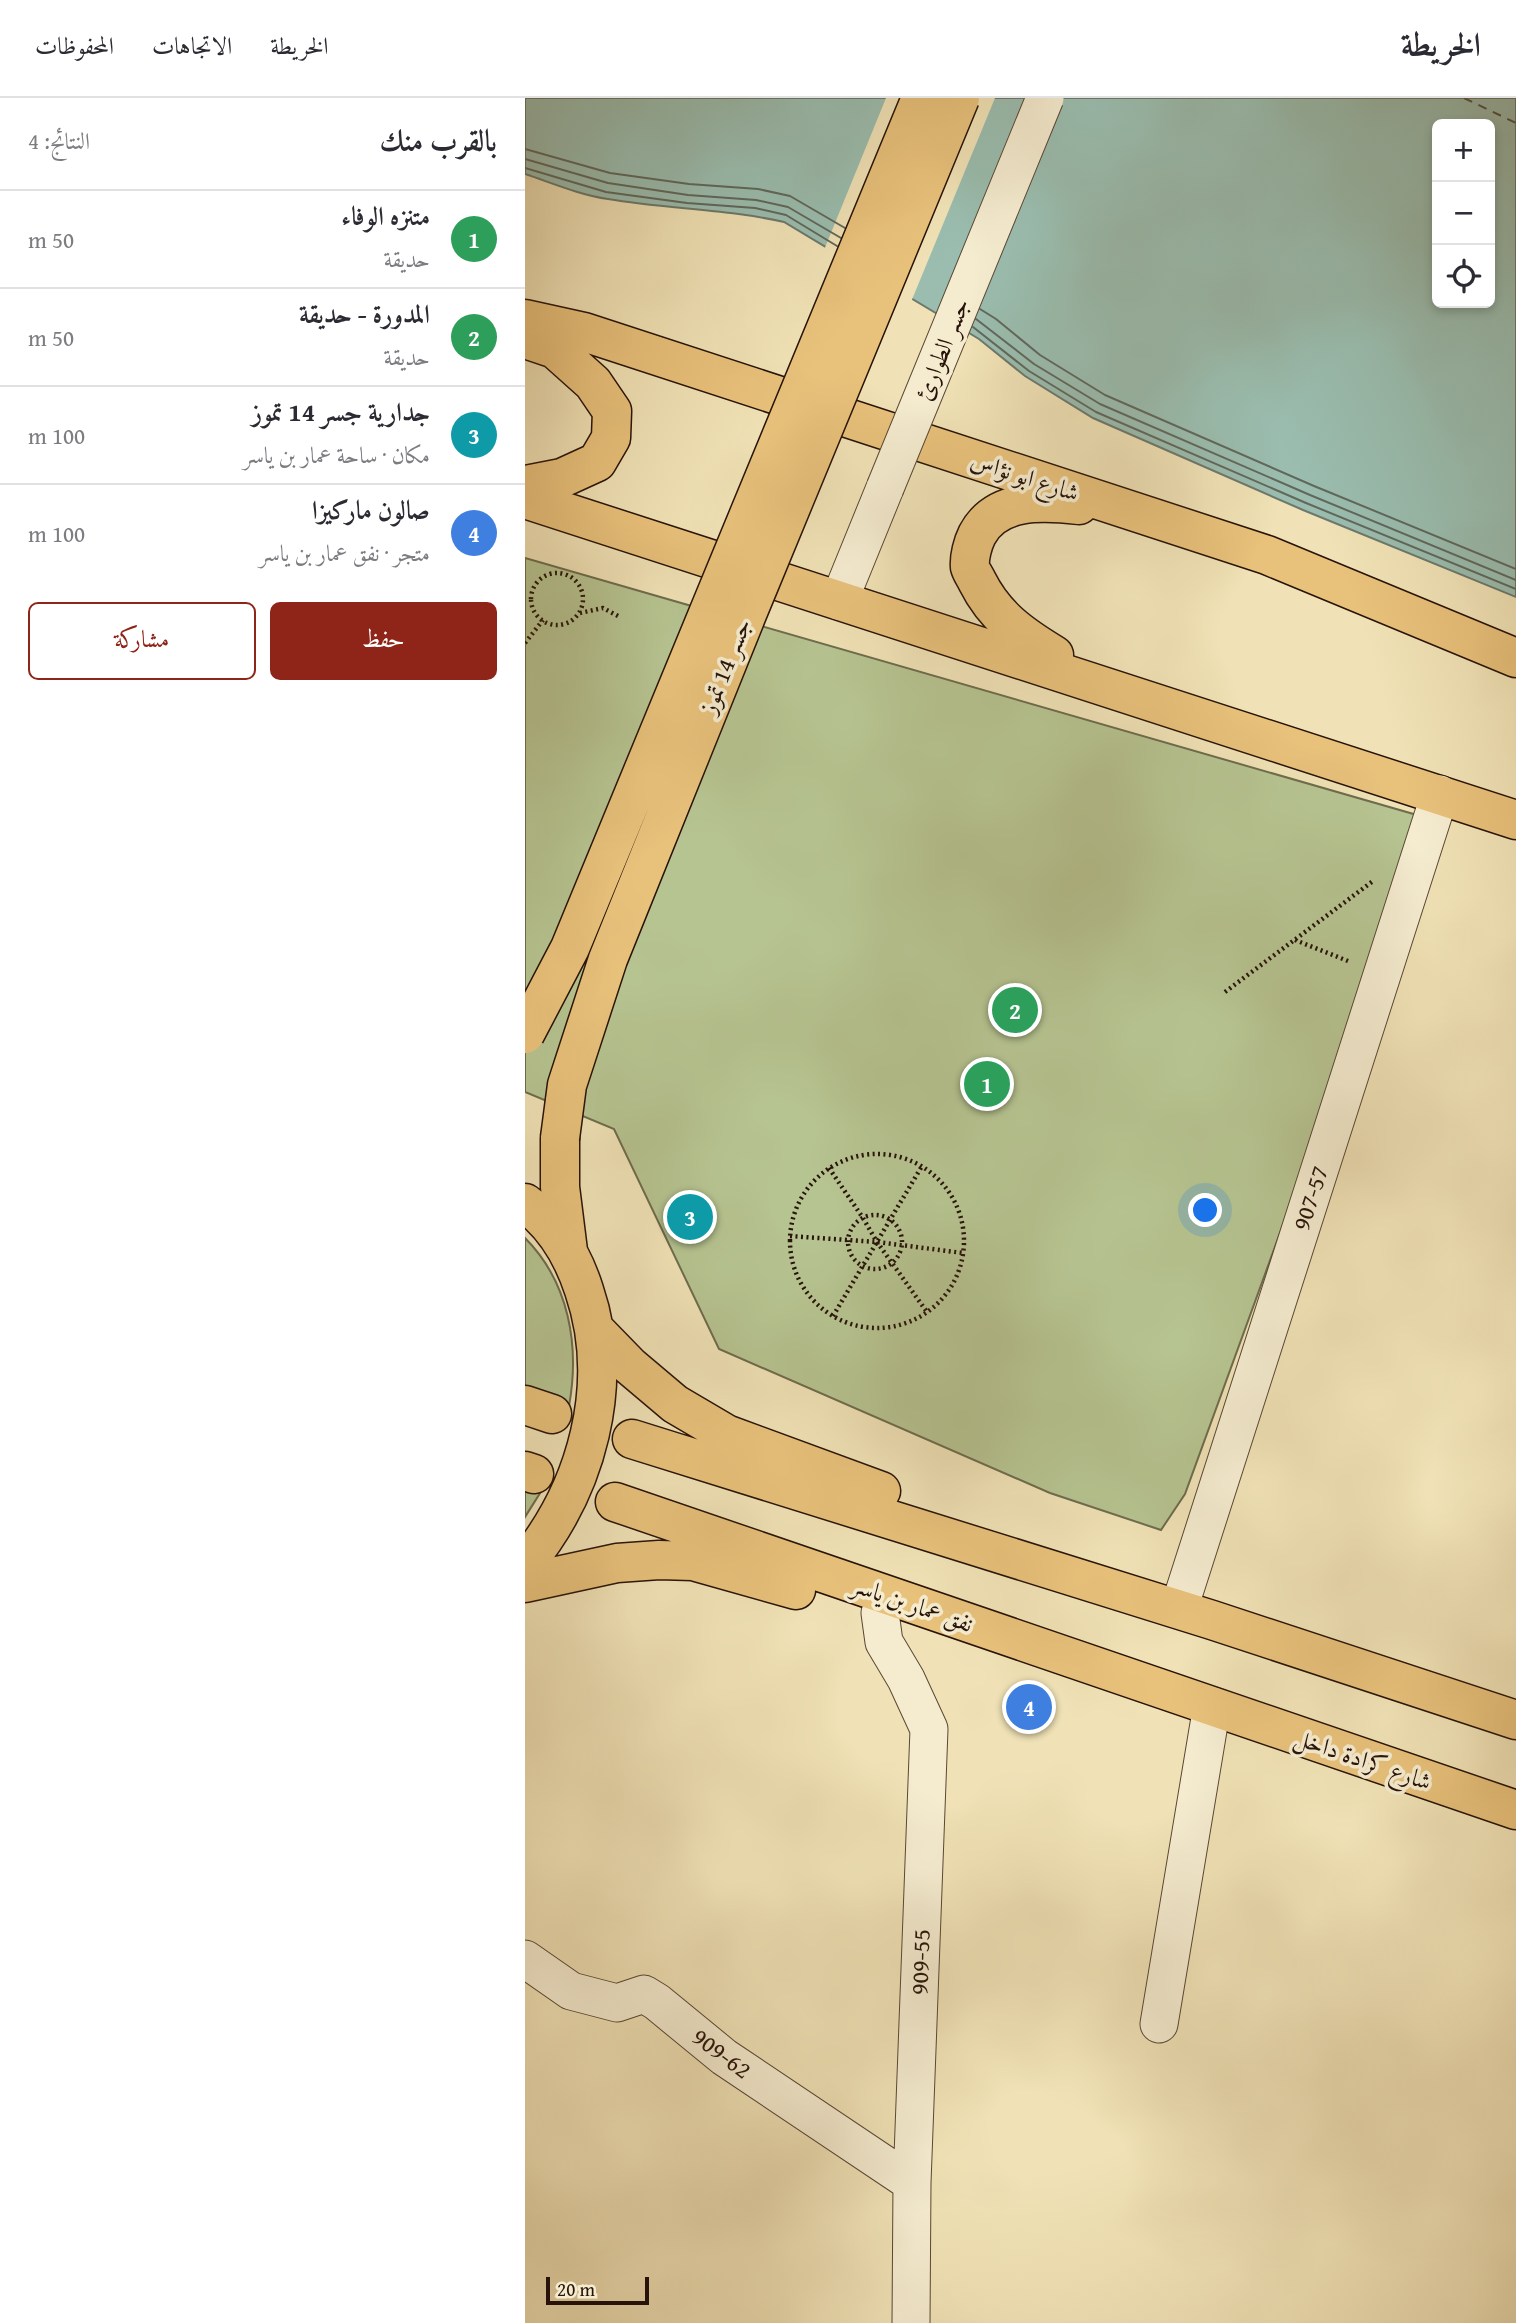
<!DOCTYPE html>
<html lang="ar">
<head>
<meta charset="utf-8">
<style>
  :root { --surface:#fff; --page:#f2f2f3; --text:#2b2b33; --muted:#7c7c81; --line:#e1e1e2; --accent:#8f2418 }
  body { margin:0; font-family:"Gentium Book Plus",Amiri,serif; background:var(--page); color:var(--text); direction:rtl }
  .controls { position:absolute; right:21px; top:21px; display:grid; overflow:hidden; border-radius:10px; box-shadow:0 4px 10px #0003 }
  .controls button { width:63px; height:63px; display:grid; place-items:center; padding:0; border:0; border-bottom:2px solid var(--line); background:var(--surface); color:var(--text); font:35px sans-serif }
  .scale { position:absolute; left:21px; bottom:18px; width:103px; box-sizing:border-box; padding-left:7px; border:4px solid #271309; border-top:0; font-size:19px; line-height:24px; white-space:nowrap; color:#271309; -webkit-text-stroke:5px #f5ecd0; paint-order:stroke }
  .you { position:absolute; left:681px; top:1113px; width:24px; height:24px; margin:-18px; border:5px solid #fff; border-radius:50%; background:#1a73e8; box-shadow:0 0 0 10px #1a73e833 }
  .badge { display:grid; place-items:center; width:46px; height:46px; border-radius:50%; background:var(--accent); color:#fff; font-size:23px; font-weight:700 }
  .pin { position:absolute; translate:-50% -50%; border:4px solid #fff; box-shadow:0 2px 7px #0006 }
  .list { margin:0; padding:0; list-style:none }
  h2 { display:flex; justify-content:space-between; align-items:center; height:91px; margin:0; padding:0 28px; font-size:30px }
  h2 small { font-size:23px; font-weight:400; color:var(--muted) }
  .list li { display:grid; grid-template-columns:46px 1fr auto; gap:21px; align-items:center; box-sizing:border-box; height:98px; padding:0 28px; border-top:2px solid var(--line) }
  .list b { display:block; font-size:26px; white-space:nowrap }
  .list p { margin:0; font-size:23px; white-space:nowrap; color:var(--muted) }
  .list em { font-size:23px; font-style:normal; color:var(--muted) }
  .actions { display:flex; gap:14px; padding:21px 28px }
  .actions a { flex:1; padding:16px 0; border:2px solid var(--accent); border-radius:10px; text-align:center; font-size:24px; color:var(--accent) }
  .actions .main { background:var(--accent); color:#fff }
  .icon { flex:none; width:38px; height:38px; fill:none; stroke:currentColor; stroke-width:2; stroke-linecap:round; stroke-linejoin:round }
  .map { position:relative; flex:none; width:991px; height:2225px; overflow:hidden; direction:ltr }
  header { display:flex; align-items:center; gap:42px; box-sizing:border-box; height:98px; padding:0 35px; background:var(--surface); border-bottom:2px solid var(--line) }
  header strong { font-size:33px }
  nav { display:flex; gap:38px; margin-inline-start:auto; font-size:24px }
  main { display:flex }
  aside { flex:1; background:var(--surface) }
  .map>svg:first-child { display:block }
  .green { fill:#b6c491; stroke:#6e6c4d; stroke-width:2 }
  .water { fill:#9abdaf; stroke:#6c796d; stroke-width:2; fill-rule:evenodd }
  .pier { fill:#f0e2b6 }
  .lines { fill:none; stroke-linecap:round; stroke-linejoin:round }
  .shore { stroke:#60685c; stroke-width:2 }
  .ferry { stroke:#4f4e43; stroke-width:2; stroke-dasharray:9 7; stroke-linecap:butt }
  .minor-casing { stroke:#594734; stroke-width:39 }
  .major-casing { stroke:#271309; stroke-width:41 }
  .path { stroke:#271309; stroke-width:4.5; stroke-dasharray:2 3.5; stroke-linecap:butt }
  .minor { stroke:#f5ecd0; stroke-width:37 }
  .major { stroke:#e8c17b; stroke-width:38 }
  .minor-bridge-casing { stroke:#594734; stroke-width:39; stroke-linecap:butt }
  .major-bridge-casing { stroke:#271309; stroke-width:41; stroke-linecap:butt }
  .minor-bridge { stroke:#f5ecd0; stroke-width:37 }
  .major-bridge { stroke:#e8c17b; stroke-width:38 }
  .labels { text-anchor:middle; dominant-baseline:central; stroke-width:7; stroke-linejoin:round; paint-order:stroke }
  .street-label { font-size:24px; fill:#271309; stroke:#f5ecd0 }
</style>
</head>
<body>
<header>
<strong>الخريطة</strong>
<nav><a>الخريطة</a><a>الاتجاهات</a><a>المحفوظات</a></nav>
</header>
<main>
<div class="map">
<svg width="991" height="2225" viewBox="0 0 991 2225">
  <rect width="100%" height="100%" fill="#f0e2b6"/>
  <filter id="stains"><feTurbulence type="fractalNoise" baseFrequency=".00286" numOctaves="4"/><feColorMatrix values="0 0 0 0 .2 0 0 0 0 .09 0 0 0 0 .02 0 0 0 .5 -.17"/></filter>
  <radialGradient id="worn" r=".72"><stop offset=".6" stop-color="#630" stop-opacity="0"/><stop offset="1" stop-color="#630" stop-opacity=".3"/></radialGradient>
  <path class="green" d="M0,460L892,717L850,874L660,1396L636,1432L525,1395L194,1251L89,1031L0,994Z
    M0,1140C44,1184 55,1248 44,1308L0,1295Z
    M0,1386L17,1392L0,1419Z"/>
  <path class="water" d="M0,0H991V499L778,412L568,320L500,278L454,241L259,124C202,111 141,111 83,101C55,97 27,85 0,76ZM912,26H965V205H912Z"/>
  <path class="pier" d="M361,0H470L386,204L299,152Z"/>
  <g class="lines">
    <path class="shore" d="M0,51L85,75L164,86L233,91L265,98L320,130
      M0,61L83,85L163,97L231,102L263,109L316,140
      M0,70L81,94L162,105L230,110L261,117L312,148
      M455,211L471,221L515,257L580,297L789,388L991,471
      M451,221L509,266L575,306L785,397L991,482
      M448,229L504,273L571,314L781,405L991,491"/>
    <path class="ferry" d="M939,0L991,25"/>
    <defs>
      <path id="minor" d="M314,503L360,390
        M656,1504L915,696
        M355,1515L359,1544L381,1581L404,1631L387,2085L386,2225
        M0,1861L46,1893L92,1905L119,1896L132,1904L199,1959L387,2085
        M634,1926L687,1608"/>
      <path id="major" d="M0,221L59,234L742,457L991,560
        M0,241L30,251L68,285L87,313L86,340L72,364L37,380L0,387
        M0,401L991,722
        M529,557C496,537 470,519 452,483C450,479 446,473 445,469C444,459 448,445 452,437C471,400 518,403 554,407
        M35,1040V1089L43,1153
        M0,1105C29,1126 48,1158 59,1192C91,1286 62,1391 0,1466
        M70,1232L105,1268L150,1306L201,1336L356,1393
        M0,1307L27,1316
        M107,1341L687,1522L991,1622
        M0,1373L9,1376
        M90,1404L991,1712
        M0,1485L92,1465L134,1462L168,1463L271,1492"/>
    </defs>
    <use href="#minor" class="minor-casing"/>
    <use href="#major" class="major-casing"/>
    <path class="path" d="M6 501a26 26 0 1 1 52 0a26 26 0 1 1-52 0Z
      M55,515L78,510L93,518
      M0,545L18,522
      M770,842L823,863
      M700,894L848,783
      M265 1143a87 87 0 1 1 174 0a87 87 0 1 1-174 0Z
      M304,1070L338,1120L352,1144L402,1214
      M323 1144a27 27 0 1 1 54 0a27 27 0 1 1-54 0Z
      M265,1138L352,1144L438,1155
      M308,1218L397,1068"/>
    <use href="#minor" class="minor"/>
    <use href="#major" class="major"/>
    <defs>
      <path id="minor-bridge" d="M360,390L520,0"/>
      <path id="major-bridge" d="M0,936L45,850L396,0
        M35,1040L42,987L83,861L222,516L435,0"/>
    </defs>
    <use href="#minor-bridge" class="minor-bridge-casing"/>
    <use href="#major-bridge" class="major-bridge-casing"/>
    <use href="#minor-bridge" class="minor-bridge"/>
    <use href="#major-bridge" class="major-bridge"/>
  </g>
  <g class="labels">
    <g class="street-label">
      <text transform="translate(417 251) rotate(-68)">جسر الطوارئ</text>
      <text transform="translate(500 378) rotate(18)">شارع ابو نؤاس</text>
      <text transform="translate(200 568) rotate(-68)">جسر 14 تموز</text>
      <text transform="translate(785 1100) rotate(-72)">907-57</text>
      <text transform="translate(388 1506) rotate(19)">نفق عمار بن ياسر</text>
      <text transform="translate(838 1661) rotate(19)">شارع كرادة داخل</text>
      <text transform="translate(395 1864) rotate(-88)">909-55</text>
      <text transform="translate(197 1955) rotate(37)">909-62</text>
    </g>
  </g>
  <rect width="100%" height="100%" filter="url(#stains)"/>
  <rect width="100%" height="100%" fill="url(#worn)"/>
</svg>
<div class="controls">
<button>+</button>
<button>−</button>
<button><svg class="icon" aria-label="locate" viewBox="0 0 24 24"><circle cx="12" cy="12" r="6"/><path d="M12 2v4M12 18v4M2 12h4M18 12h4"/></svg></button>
</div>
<div class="scale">20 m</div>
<div class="you"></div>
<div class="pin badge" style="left:462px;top:986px;background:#2e9e5b">1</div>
<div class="pin badge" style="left:490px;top:912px;background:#2e9e5b">2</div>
<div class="pin badge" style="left:165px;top:1119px;background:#0f9aa8">3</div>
<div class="pin badge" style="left:504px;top:1609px;background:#3f7fe0">4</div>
</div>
<aside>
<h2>بالقرب منك<small>النتائج: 4</small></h2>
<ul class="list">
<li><span class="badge" style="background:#2e9e5b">1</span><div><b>متنزه الوفاء</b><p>حديقة</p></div><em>50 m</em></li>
<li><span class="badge" style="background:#2e9e5b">2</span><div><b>المدورة - حديقة</b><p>حديقة</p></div><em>50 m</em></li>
<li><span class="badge" style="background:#0f9aa8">3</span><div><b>جدارية جسر 14 تموز</b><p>مكان · ساحة عمار بن ياسر</p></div><em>100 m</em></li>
<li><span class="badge" style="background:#3f7fe0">4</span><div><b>صالون ماركيزا</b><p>متجر · نفق عمار بن ياسر</p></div><em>100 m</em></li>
</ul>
<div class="actions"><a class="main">حفظ</a><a>مشاركة</a></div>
</aside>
</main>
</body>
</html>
